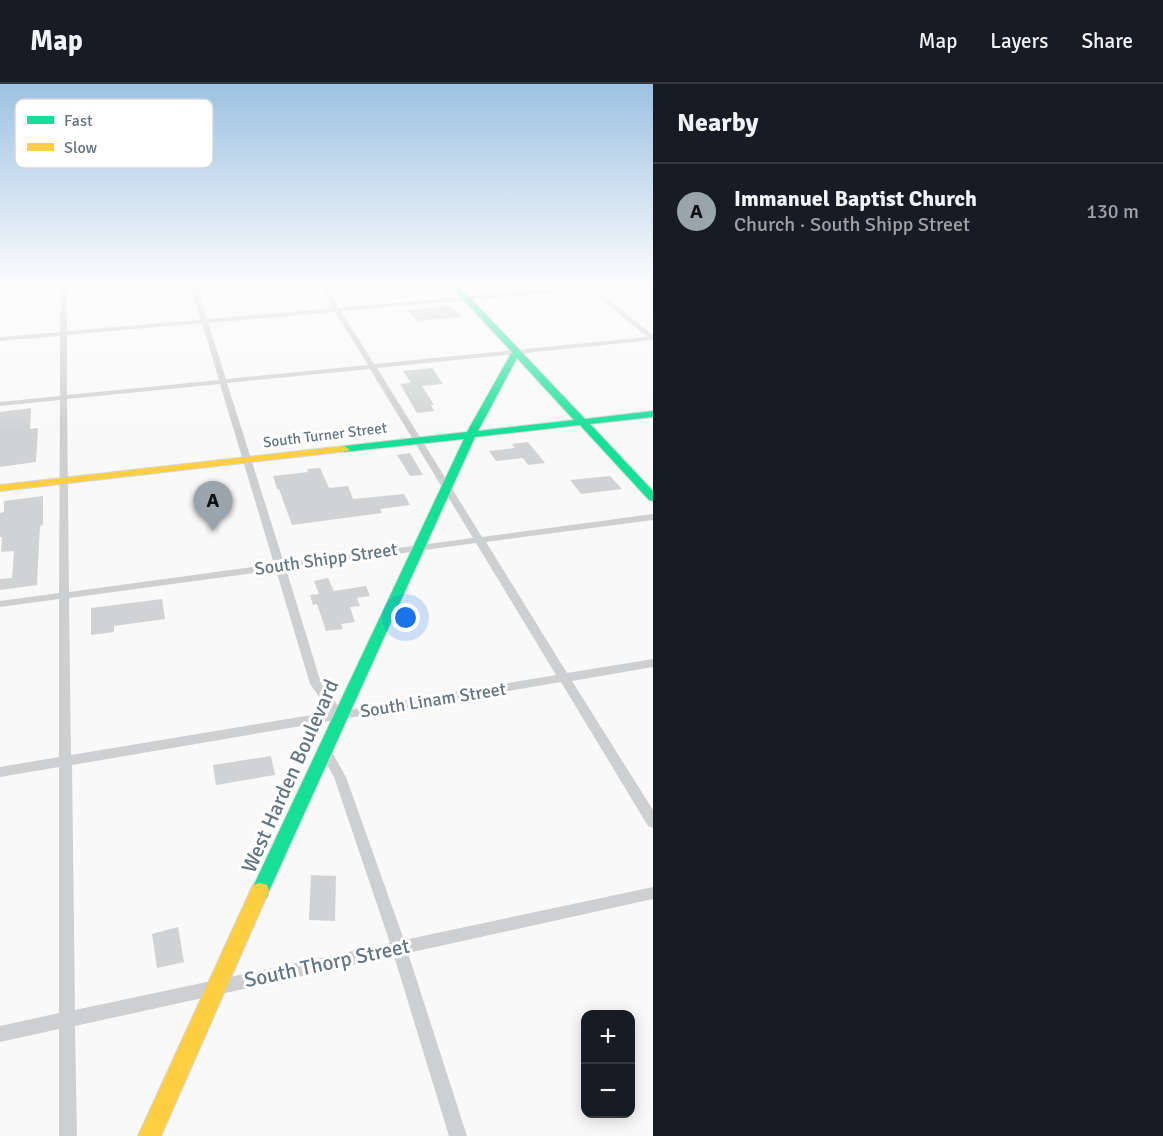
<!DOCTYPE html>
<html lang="en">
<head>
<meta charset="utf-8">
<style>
  :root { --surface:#171b24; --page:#242831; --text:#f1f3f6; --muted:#9ea1a6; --line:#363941; --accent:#99a4ac }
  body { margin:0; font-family:Signika,sans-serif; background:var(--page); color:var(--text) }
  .controls { position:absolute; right:18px; bottom:18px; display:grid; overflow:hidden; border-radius:12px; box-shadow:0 3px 15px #0003 }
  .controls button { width:54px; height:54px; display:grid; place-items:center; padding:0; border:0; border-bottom:2px solid var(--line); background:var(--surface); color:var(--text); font:30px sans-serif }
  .you { position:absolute; left:406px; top:534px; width:21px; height:21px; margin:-15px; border:4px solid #fff; border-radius:50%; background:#1a73e8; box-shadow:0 0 0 9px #1a73e833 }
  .badge { display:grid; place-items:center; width:39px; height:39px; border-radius:50%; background:var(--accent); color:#111; font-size:20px; font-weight:700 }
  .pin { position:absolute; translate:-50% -50px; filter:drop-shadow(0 2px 3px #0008) }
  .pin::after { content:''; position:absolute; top:32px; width:21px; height:18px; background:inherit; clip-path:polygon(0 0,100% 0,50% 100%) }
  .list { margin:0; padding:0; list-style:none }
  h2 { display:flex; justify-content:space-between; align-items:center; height:78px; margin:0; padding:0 24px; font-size:26px }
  h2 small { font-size:20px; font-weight:400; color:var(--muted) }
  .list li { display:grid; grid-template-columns:39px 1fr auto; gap:18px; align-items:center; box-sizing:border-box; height:96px; padding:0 24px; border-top:2px solid var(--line) }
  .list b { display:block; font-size:22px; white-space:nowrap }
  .list p { margin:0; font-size:20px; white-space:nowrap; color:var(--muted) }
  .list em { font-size:20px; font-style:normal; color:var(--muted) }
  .map { position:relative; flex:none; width:653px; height:1052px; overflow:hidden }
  header { display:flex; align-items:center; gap:36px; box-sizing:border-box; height:84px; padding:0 30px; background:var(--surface); border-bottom:2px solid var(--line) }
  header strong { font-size:28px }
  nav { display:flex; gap:33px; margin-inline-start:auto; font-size:21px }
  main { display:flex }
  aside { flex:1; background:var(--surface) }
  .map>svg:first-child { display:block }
  .building { fill:#d0d2d3 }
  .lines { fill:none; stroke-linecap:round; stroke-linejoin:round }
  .fast-casing { stroke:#d5d6d7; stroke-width:2 }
  .slow-casing { stroke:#d5d6d7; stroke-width:2 }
  .street { fill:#cecfd0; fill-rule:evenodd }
  .fast { fill:#16e098; fill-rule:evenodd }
  .slow { fill:#ffcf43; fill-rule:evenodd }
  .labels { text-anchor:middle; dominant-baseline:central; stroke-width:6; stroke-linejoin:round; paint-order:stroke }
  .far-street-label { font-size:15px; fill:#657683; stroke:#fff }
  .street-label { font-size:18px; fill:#657683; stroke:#fff }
  .near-street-label { font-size:21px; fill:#657683; stroke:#fff }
  .key { fill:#fff; stroke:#d1d6da; stroke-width:1.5 }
  .key-label { font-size:16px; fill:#657683 }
</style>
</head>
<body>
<header>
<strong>Map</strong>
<nav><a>Map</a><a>Layers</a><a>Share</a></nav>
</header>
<main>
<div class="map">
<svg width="653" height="1052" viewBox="0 0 653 1052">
  <rect width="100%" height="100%" fill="#f9f9f9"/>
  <path class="building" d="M452,222L462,233L417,237L408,226Z
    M432,284L443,300L422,302L434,321H431L434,327L417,329L400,300L411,299L403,287Z
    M31,324L30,345L38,344L36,378L0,383V328Z
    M528,358L545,379L528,381L523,374L496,377L489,367L515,364L512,360Z
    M410,369L423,391L410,392L397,371Z
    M320,384L329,404L348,402L353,415L404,410L410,421L380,425L382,429L292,441L279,405H277L273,392L308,388L307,385Z
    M610,392L622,405L581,410L570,396Z
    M43,412V441L40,442L37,501L0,506V495L12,494L14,467L1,468L2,453H0V429L4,428V417Z
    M328,494L334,507L366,502L370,512L357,514L360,522L350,523L355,538L341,540L343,545L326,547L317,520L313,521L310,511L319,510L314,497Z
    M162,515L165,535L114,542V548L91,551V524Z
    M271,672L275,691L216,701L213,681Z
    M311,791L336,792L335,837L309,836Z
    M178,843L184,878L157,884L152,850Z"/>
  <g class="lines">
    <defs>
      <path id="fast" d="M450,201H458L585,335L653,327V333L590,340L653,407V417L649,416L580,341L475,353L269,807L267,813L260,815L253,813L251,807L464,355L344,368L339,365L344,362L467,348L512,268ZM517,274L574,336L478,347Z"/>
      <path id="slow" d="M344,362L349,365L348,367L0,407V401Z
        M260,799L267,801L269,807L161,1052H138L253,801Z"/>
    </defs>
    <use href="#fast" class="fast-casing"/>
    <use href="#slow" class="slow-casing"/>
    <path class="street" d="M28,201H52L49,203L0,207V203Z
      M61,201H67V247L200,236L190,201H196L207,235L333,224L319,201H325L339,224L590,201H626L623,203L596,205L653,251V256L377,284L482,453L653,430V436L486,458L567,589L653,575V583L572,597L653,726V744L648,742L561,598L72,681L75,926L390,859L334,693L319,666L321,663L325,661L329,663L346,693L404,856L653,803V815L408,869L467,1052H449L394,872L75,942L77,1052H59V945L0,958V942L59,929V683L0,693V683L59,673V515L0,523V517L59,509L60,316L0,322V318L60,312V252L0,257V253L60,248ZM590,206L647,253L374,280L341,227ZM335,228L368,281L226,295L208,239ZM202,239L219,296L67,311V251ZM370,285L473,454L284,479L227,299ZM220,300L274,480L69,508L67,315ZM476,459L556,591L342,627L321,599L286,485ZM276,486L310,600L330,628L71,671L69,514Z"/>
    <use href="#fast" class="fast"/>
    <use href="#slow" class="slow"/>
  </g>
  <linearGradient id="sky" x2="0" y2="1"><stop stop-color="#9dc2e2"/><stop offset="0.58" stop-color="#fcfcfc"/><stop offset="1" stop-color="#fcfcfc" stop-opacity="0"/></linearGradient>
  <rect width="653" height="348" fill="url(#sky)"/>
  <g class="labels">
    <g class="far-street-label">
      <text transform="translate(325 351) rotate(-7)">South Turner Street</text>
    </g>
    <g class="street-label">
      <text transform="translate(326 475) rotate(-8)">South Shipp Street</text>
      <text transform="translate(433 616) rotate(-9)">South Linam Street</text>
    </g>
    <g class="near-street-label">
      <text transform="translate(290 692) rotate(-66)">West Harden Boulevard</text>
      <text transform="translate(327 879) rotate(-12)">South Thorp Street</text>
    </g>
  </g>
  <rect x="15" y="15" width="198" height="69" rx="9" class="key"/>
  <rect x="27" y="32" width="27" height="8" fill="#16e098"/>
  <rect x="27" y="59" width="27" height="8" fill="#ffcf43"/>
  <g class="key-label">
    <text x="64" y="42">Fast</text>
    <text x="64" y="69">Slow</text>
  </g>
</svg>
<div class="controls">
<button>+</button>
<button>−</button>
</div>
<div class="you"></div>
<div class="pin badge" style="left:213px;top:447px">A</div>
</div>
<aside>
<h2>Nearby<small></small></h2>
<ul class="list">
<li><span class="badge">A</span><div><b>Immanuel Baptist Church</b><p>Church · South Shipp Street</p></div><em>130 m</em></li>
</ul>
</aside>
</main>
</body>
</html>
